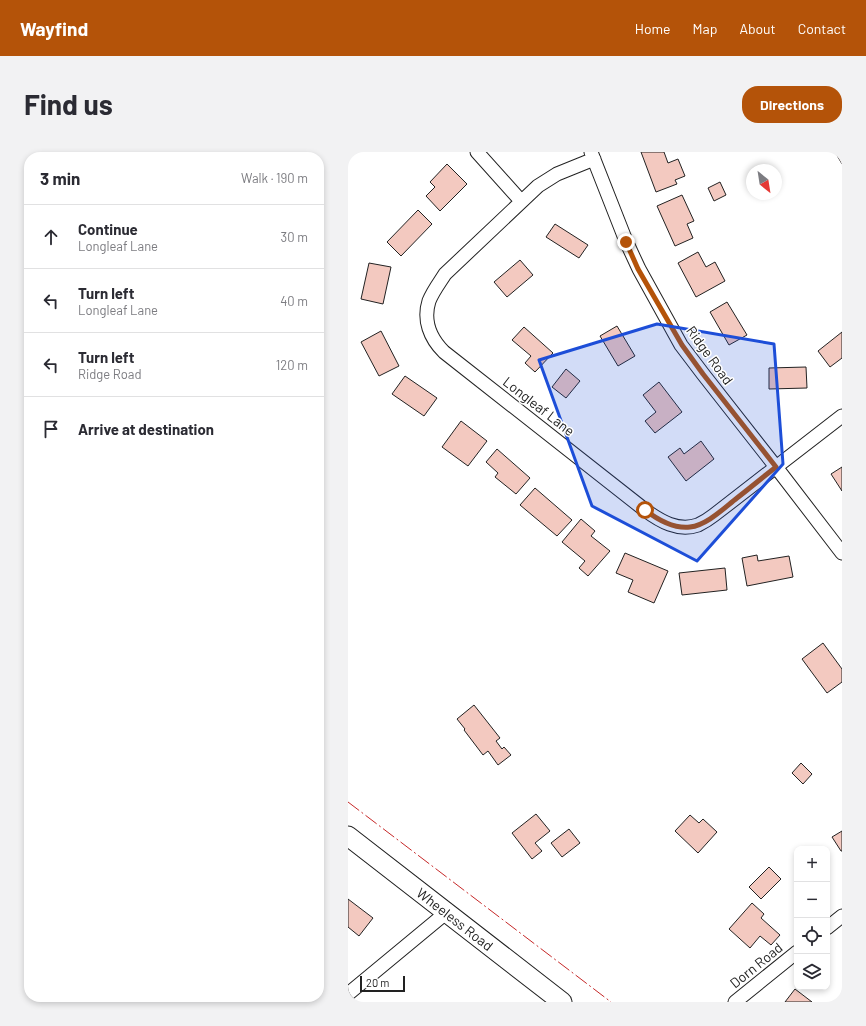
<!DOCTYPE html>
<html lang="en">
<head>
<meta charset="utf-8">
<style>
  :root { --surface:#fff; --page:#f2f2f3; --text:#2b2b33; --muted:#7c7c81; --line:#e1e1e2; --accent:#b45309 }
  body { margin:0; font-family:Barlow,sans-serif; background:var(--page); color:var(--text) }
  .controls { position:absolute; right:12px; bottom:12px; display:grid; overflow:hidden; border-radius:8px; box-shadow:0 2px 6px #0003 }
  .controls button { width:36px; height:36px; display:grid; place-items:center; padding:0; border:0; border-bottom:1px solid var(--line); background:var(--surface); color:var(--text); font:20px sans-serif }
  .compass { position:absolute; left:398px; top:12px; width:36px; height:36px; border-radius:50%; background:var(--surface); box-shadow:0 2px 6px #0003; rotate:150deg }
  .scale { position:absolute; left:12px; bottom:10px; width:45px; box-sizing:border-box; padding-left:4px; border:2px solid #222; border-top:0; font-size:11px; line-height:14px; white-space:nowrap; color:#222; -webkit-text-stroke:3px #fff; paint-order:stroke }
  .stop { position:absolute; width:12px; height:12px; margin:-9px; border:3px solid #b45309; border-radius:50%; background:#fff }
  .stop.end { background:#b45309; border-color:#fff; box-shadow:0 1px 4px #0008 }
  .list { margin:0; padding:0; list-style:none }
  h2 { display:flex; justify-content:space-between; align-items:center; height:52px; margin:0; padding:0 16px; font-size:17px }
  h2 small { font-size:13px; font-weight:400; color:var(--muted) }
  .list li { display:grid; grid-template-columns:26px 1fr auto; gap:12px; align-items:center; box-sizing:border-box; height:64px; padding:0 16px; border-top:1px solid var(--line) }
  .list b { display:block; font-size:15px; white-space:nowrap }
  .list p { margin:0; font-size:13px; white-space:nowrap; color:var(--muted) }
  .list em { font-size:13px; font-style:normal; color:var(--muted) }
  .icon { flex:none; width:22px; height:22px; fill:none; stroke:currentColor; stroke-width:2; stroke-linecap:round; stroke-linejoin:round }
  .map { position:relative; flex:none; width:494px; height:850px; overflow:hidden; border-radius:16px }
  header { display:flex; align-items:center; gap:24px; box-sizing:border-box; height:56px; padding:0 20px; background:var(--accent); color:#fff }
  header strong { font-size:19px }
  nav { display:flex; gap:22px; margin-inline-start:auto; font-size:14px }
  .intro { display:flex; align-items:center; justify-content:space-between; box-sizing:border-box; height:96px; padding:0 24px }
  h1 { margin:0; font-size:28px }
  .button { padding:10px 18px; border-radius:16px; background:var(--accent); color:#fff; font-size:14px; font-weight:700 }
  main { display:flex; gap:24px; padding:0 24px }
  aside { flex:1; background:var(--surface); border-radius:16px; box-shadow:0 2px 6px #0003 }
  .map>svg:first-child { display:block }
  .building { fill:#f3c9c0; stroke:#222 }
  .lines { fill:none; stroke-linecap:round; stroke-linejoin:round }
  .minor-casing { stroke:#222; stroke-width:15 }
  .secondary-casing { stroke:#222; stroke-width:21 }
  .minor { stroke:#fff; stroke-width:13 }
  .secondary { stroke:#fff; stroke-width:19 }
  .power { stroke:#c62828; stroke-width:1; stroke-dasharray:14 3 2 3; stroke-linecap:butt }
  .route { stroke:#b45309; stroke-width:5 }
  .marked { fill:#1d4ed8; fill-opacity:0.2; stroke:#1d4ed8; stroke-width:3; stroke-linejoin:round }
  .labels { text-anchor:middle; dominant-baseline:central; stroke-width:3; stroke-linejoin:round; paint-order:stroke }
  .street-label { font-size:14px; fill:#222; stroke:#fff }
</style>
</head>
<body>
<header>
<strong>Wayfind</strong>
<nav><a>Home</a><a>Map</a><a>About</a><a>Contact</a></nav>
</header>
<div class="intro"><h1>Find us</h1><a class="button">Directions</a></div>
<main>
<aside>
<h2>3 min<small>Walk · 190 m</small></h2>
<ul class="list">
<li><svg class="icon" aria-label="ahead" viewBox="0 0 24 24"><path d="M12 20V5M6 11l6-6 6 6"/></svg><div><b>Continue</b><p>Longleaf Lane</p></div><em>30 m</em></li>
<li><svg class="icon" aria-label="left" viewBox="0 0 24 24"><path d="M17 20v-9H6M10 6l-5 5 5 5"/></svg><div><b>Turn left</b><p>Longleaf Lane</p></div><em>40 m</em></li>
<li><svg class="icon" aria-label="left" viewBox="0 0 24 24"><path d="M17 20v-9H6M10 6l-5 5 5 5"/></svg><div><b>Turn left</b><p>Ridge Road</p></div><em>120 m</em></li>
<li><svg class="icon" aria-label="arrive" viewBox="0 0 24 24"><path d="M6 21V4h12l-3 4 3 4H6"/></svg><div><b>Arrive at destination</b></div></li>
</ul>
</aside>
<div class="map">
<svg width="494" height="850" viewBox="0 0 494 850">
  <rect width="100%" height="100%" fill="#fff"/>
  <path class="building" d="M293,0H316L320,11L330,7L337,24L327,28L329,32L308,40Z
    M487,0H494V12Z
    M99,12L119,32L92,59L78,44L87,35L82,30Z
    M372,30L378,43L366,49L360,36Z
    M334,43L346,69L339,72L345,86L327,94L309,54Z
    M70,58L84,72L53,104L39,90Z
    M207,72L240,93L231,106L198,85Z
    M350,100L358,115L367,110L377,129L348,145L330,111Z
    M172,108L185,123L159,145L146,130Z
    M21,111L43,115L35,152L13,147Z
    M379,150L399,183L381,193L362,160Z
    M269,174L287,204L270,214L252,184Z
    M176,175L205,201L187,220L177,211L183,204L164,188Z
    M33,179L51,214L31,224L13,190Z
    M494,180V206L482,215L470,199Z
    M458,215L459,236L421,237V216Z
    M218,217L232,229L218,246L204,235Z
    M57,224L89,246L76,264L44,242Z
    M311,230L334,260L307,281L297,269L308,260L295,243Z
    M113,269L139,289L120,314L94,295Z
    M353,289L366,307L338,329L320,305L332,296L336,302Z
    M149,297L182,326L168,342L147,325L150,321L138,310Z
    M494,315V339L483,322Z
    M187,336L224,368L209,384L172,353Z
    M233,367L247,379L243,384L262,399L240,424L231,416L237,409L214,390Z
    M277,401L320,419L306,451L280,440L285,428L268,421Z
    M409,403L410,409L441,404L445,425L399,434L394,406Z
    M377,416L379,438L334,443L331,421Z
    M475,491L494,517V530L479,541L454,507Z
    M126,553L152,586L148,589L154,597L156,595L163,603L150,613L140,599L135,603L116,578L117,577L109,567Z
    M453,611L464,622L455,632L444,621Z
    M188,662L202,679L187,691L194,699L184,707L164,681Z
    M342,663L351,671L355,667L369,680L350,701L327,679Z
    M221,677L232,691L214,705L203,691Z
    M494,679V699H493L484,685Z
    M421,715L433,727L413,747L401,735Z
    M0,747L25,766L11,784L0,775Z
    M404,751L416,762L413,766L432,783L423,793L412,784L402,796L381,777Z
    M447,837L464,850H437Z"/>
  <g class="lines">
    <defs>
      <path id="minor" d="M129,0L173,49
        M243,0L278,89L291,117L333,193L355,222L428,315L494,401
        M246,7L209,22L190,34L97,122C92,130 85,139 81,149C75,168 82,186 96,200L297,358C312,369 330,380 350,373C356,370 361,367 366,363L494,264
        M479,776L494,764
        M0,842L99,760
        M387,850L449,800"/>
      <path id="secondary" d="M0,684L214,850"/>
    </defs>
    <use href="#minor" class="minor-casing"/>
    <use href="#secondary" class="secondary-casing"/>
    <use href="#minor" class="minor"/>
    <use href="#secondary" class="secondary"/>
    <path class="power" d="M0,650L263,850"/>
  </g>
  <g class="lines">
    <path class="route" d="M278,90L290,117L334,193L355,222L428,315C415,325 402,336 389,346C376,356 359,373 342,375C325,377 310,368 297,358"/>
  </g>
  <path class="marked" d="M309,172L426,192L435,312L349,409L244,354L191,208Z"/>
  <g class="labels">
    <g class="street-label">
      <text transform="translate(362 203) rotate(54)">Ridge Road</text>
      <text transform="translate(191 254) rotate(38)">Longleaf Lane</text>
      <text transform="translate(107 767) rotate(38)">Wheeless Road</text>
      <text transform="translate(408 813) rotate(-39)">Dorn Road</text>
    </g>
  </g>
</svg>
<div class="controls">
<button>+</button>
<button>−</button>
<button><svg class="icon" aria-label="locate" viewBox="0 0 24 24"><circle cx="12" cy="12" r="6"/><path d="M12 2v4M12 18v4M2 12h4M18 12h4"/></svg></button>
<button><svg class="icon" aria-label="layers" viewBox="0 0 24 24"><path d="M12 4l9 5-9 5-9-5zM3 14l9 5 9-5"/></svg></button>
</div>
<svg class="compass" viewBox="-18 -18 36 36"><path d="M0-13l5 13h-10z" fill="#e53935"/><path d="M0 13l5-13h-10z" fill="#7c7c81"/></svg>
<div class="scale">20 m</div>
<div class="stop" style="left:297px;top:358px"></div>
<div class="stop end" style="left:278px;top:90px"></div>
</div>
</main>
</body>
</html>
